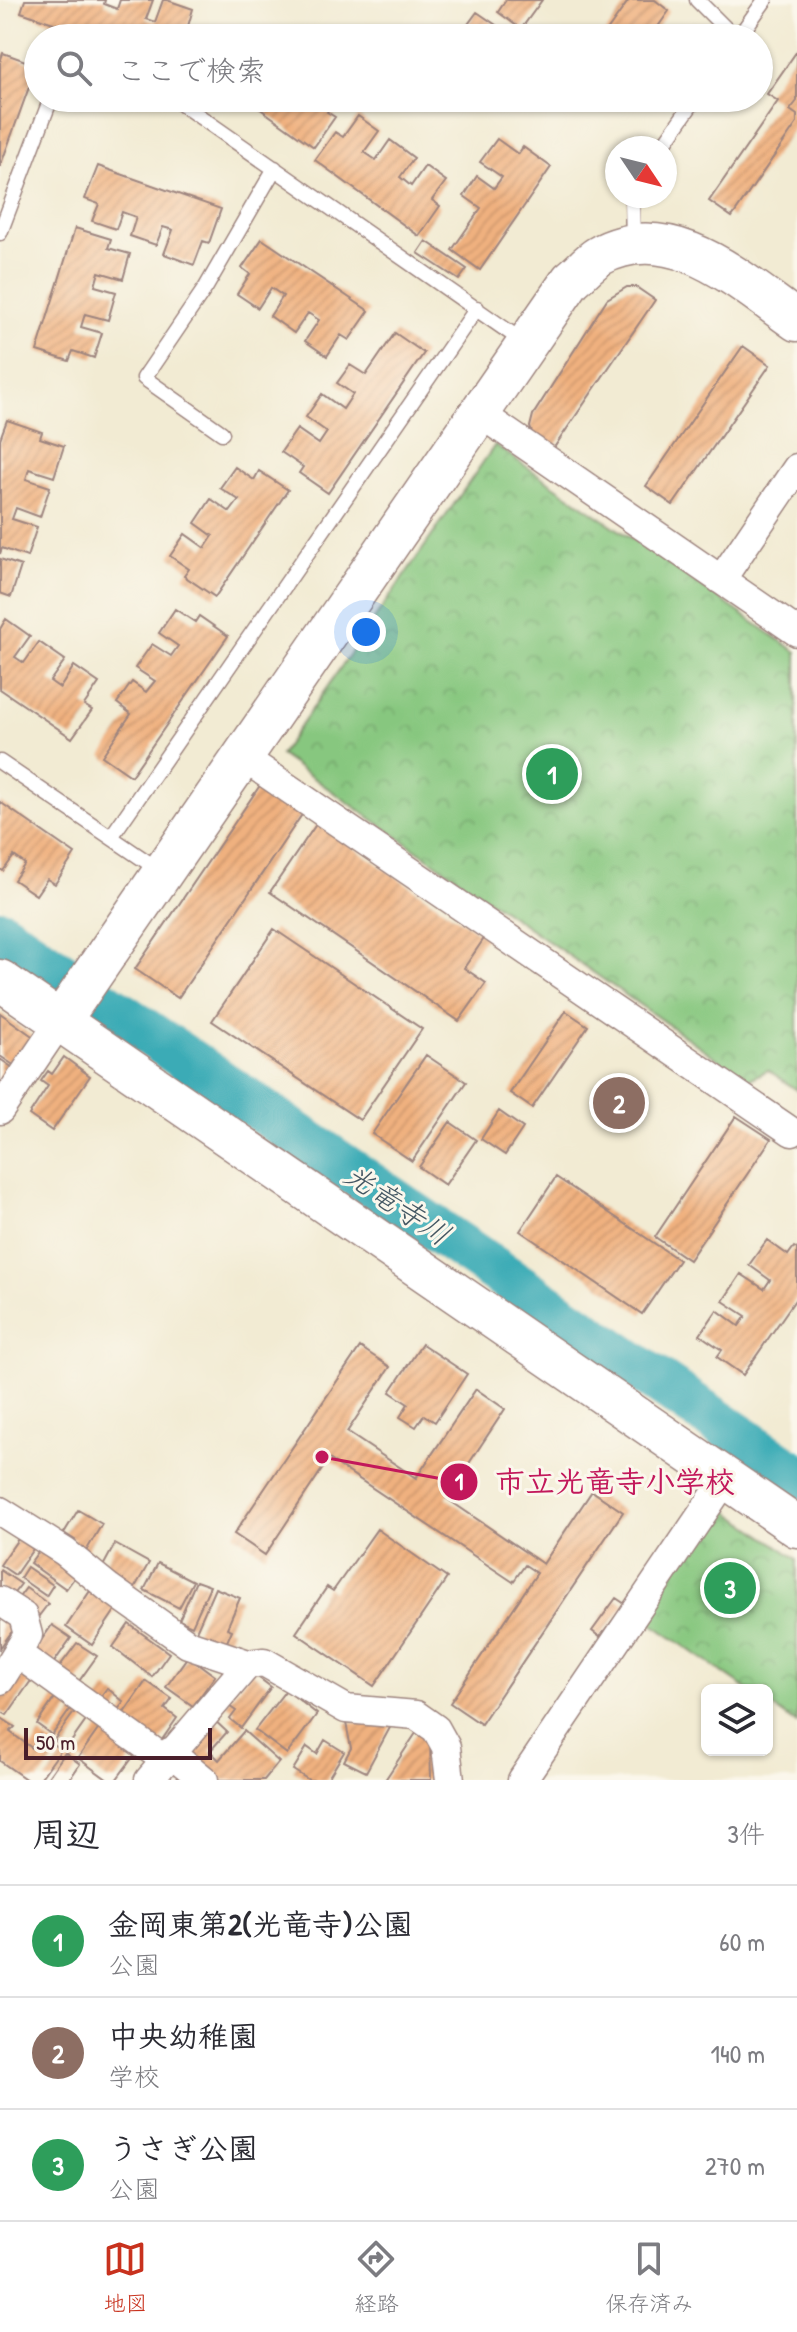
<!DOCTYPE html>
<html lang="ja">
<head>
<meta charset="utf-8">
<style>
  :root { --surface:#fff; --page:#f2f2f3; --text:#2b2b33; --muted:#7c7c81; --line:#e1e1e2; --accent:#c8321e }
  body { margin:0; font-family:"Patrick Hand","Klee One",sans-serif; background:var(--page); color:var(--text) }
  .controls { position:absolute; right:24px; bottom:24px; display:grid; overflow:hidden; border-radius:12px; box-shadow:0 2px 6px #0004 }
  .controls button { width:72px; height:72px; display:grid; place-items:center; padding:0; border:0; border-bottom:2px solid var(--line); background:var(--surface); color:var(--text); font:40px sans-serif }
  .compass { position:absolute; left:605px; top:136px; width:72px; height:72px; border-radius:50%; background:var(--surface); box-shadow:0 2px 6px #0004; rotate:125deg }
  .scale { position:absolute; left:24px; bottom:20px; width:188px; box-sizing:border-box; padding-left:8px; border:4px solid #4a1f2b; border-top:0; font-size:22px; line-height:28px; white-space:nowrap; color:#4a1f2b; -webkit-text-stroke:6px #fbf7ec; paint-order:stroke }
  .you { position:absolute; left:366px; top:632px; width:28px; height:28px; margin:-20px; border:6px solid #fff; border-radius:50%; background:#1a73e8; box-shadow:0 0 0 12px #1a73e833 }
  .badge { display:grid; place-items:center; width:52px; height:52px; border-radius:50%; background:var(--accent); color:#fff; font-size:26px; font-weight:700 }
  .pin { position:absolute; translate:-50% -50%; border:4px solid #fff; box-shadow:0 2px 8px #0006 }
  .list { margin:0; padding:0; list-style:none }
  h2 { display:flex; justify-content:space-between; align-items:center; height:104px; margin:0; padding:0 32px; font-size:34px }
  h2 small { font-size:26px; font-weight:400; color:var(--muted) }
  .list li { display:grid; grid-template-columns:52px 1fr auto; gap:24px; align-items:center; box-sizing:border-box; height:112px; padding:0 32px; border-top:2px solid var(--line) }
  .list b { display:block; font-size:30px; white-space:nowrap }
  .list p { margin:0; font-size:26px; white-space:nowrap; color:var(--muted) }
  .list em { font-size:26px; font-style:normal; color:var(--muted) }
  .icon { flex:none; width:44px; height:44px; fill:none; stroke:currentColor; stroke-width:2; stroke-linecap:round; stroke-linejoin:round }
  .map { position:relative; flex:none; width:797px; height:1780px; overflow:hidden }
  .search { position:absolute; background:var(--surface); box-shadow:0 2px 6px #0004; left:24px; right:24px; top:24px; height:88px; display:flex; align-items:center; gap:20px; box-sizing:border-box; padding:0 28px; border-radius:44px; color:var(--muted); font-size:30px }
  .sheet { height:440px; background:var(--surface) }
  nav { display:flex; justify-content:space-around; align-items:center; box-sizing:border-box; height:112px; border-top:2px solid var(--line); background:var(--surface); font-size:22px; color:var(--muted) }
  nav a { display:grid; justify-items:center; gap:4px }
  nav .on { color:var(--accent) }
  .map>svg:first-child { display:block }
  .park { fill:url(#park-crowns); stroke:#687355; stroke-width:2 }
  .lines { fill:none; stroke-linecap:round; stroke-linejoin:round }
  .river { stroke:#3aabb6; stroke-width:46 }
  .building { fill:url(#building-hatch) }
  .lane-casing { stroke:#9e857f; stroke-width:17 }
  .street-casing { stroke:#9e857f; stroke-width:31 }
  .secondary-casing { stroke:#9e857f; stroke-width:43 }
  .lane { stroke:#fff; stroke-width:14 }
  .street { stroke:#fff; stroke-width:28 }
  .secondary { stroke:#fff; stroke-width:40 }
  .labels { text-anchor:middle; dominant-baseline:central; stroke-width:6; stroke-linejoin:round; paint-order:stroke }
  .water-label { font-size:30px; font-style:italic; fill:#445763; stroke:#fbf7ec }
  .leader { fill:none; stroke:#c2185b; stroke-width:3 }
  .callout-dot { fill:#c2185b; stroke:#fbf7ec; stroke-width:3 }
  .mark-label { font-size:24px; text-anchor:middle; font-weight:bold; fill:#fff }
  .callout-label { font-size:30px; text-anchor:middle; font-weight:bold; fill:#c2185b; stroke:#fbf7ec; stroke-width:6; stroke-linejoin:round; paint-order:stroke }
</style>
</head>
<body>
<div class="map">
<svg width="797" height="1780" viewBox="0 0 797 1780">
  <defs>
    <pattern id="park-crowns" width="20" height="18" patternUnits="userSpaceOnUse" patternTransform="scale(2)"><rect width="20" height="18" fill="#87c77f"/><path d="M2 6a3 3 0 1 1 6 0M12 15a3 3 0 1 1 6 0" fill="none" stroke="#76aa6e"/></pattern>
    <pattern id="building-hatch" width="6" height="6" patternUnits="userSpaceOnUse" patternTransform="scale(2)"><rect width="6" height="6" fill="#f0b17f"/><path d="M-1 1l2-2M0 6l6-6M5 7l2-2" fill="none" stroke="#cf986e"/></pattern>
  </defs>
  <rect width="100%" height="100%" fill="#fbf7ec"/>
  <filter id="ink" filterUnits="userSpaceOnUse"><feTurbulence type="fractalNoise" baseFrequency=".0125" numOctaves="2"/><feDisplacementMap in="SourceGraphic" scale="16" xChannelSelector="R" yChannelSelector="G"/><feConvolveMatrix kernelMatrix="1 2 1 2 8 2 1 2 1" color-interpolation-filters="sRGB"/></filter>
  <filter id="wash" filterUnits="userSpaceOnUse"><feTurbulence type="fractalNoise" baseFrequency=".006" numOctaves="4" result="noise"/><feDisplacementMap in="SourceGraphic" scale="32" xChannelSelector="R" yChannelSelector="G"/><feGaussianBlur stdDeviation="1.8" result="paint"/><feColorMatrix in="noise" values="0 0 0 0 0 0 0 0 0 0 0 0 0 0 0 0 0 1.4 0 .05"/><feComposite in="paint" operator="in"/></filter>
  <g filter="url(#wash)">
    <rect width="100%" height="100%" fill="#f2ebd3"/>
    <path class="park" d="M495,445L797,652V1090L768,1070L748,1080L280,755Z
      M719,1505L797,1559V1724L767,1703V1690H748L642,1617Z"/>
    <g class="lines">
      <path class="river" d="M0,932L797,1476"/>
    </g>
    <g id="blocks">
      <path class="building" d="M25,0H105L104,4L117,9L120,0H153L146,19L155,22L163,0H167L193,9L186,33L193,35L98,38L21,12Z
        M506,0H542L521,29L498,12Z
        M629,0H655L669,11L650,38H602Z
        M477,12L496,25L487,38L466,27Z
        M797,51V101L790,110L797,115V123L732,217L709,201L778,101L767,94Z
        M3,53L37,65L0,167V62Z
        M245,98H337L327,112L335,117L314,147Z
        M358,116L379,131L364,152L376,160L390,140L414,158L400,177L411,186L425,166L446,181L432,200L440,206L419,236L315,160L335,132L343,137Z
        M497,139L518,154L523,147L551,167L480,270L452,250L481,208L464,196L477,176L494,188L502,177L480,162Z
        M98,166L221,209L209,243L203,241L194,265L164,254L173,230L163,227L156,245L130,236L136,217L122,212L116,229L92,221L99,204L85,199Z
        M75,228L111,239L108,248L130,254L123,279L99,272L95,286L116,292L108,320L85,314L81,327L102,333L94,358L73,351L69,361L37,351Z
        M262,239L369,311L349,340L341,335L327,356L305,341L319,320L308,313L294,333L270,316L283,296L271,288L258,308L237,294L250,274L242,268Z
        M426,241L467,269L459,280L418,253Z
        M627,287H636L655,300L553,449L533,435L530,427L533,415L607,299Z
        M395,333L424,353L328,493L299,473L303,467L281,452L297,429L319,444L327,432L306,417L322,394L343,409L353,394L337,383L350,365L366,375Z
        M743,346L770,365L673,505L646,486Z
        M7,420L42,432L40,438L64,446L54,477L29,469L26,479L50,487L40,517L16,508L12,519L37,527L27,557L2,548L0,554V439Z
        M235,467L254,480L259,471L288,490L215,597L184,576L189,569L170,556L185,534L205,548L213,536L195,523L211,499L230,512L239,500L220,488Z
        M0,559L21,566L11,597L0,593Z
        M175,609L195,622L199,616L228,636L131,776L102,756L131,714L117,703L132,682L146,692L155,681L135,668L152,644L171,656L178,646L159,633Z
        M6,619L30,636L15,657L24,663L39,642L65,660L50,681L60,688L74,666L99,683L84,705L92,710L72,738L0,689V629Z
        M261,784L303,813L178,998L135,969Z
        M0,802L75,854L55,884L47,879L36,895L14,880L25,864L14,856L3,871L0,869Z
        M317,823L485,937L464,968L486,983L459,1021L270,892Z
        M274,929L422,1029L360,1120L212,1021Z
        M566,1011L588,1026L532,1108L510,1093Z
        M0,1013L35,1038L15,1066L0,1056Z
        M426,1055L466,1082L412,1161L372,1134Z
        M64,1057L90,1076L52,1131L29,1115L48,1086L41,1081L48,1071L52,1074Z
        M0,1059L13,1068L0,1086Z
        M499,1111L523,1128L505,1155L481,1139Z
        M736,1116L771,1139L689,1260L655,1237Z
        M450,1122L476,1140L445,1185L419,1167Z
        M556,1177L679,1260L642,1314L520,1231Z
        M767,1240L788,1255L794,1247L797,1249V1297L743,1375L717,1357L722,1350L700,1335L717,1310L739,1326L746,1316L723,1301L741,1274L764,1289L770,1280L749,1265Z
        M422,1344L467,1374L435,1422L424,1415L416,1427L400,1417L408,1404L390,1392Z
        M360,1347L390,1367L347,1432L416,1478L476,1389L505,1409L446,1498L543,1564L592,1491L623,1512L481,1724L450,1703L537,1573L525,1565L513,1582L329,1459L265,1555L234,1534Z
        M78,1510L102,1524L85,1553L72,1546L75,1540L64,1533Z
        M377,1529L447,1578L374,1686L296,1633L327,1587L333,1591Z
        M18,1539L33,1549L15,1575L0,1565Z
        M115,1544L149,1563L134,1589L101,1570Z
        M41,1548L77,1574L66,1589L30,1563Z
        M158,1563L193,1581L179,1608L144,1590Z
        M27,1567L53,1585L46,1596L20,1578Z
        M0,1570L21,1584L11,1597L0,1590Z
        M196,1581L210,1586L192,1626L179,1620Z
        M26,1588L48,1604L35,1621L17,1600Z
        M215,1588L240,1598L227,1628L232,1630L224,1649L194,1636Z
        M90,1591L116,1609L92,1645L66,1627Z
        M616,1598L625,1604L600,1637L592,1631Z
        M0,1611L18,1623L0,1648Z
        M129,1624L169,1653L152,1677L113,1647Z
        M52,1625L71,1638L50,1668L31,1655Z
        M77,1643L97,1656L74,1688L54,1674Z
        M188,1656L215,1676L193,1706L166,1687Z
        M20,1663L35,1675L7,1715L0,1711V1691Z
        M251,1672L271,1687L241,1728L230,1719L236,1711L226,1704Z
        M146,1681L172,1699L165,1709L177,1718L159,1744L121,1717Z
        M107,1688L124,1702L112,1717L95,1704Z
        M286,1690L317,1714L287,1754L255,1730Z
        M58,1693L74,1704L52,1735L37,1724Z
        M78,1707L90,1715L66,1749L54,1740Z
        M0,1717L15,1727L10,1732L32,1748L40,1735L61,1750L39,1780H27L0,1761Z
        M211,1717L227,1732L210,1751L219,1760L244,1731L279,1762L264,1780H215L182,1751Z
        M346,1723L392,1724L366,1772L344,1761L351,1748Z
        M100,1727L136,1753L116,1780H108L78,1758Z
        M420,1727L430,1743L431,1780H385Z
        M325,1740L344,1752L327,1780H309L293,1770L307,1747L317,1754Z
        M65,1753L80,1764L69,1780H46Z"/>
    </g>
  </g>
  <g filter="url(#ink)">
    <use href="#blocks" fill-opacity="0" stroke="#9e857f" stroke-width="2"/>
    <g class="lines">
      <defs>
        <path id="lane" d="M697,0L735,38
          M738,38L765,0
          M173,98L525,343
          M661,148L696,98
          M632,196L633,244
          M0,233L51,98
          M222,433L144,378L206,287L275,168
          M0,762L162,872
          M111,837L477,308"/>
        <path id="street" d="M479,413L797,632
          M721,580L797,468
          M244,758L792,1132
          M0,1110L61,1020
          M0,1511L65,1552L109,1588L188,1644L248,1664L264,1662L346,1709L416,1715L436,1729L446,1747L450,1780
          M0,1601L23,1616L28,1635L0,1680
          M18,1654L164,1759
          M170,1752L204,1780
          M149,1780L248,1664
          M522,1780L727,1477"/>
        <path id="secondary" d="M0,980L797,1527
          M61,1020L571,280C580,273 589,262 599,256C671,216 741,282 797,321"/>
      </defs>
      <use href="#lane" class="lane-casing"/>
      <use href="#street" class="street-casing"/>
      <use href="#secondary" class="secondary-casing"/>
      <use href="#lane" class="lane"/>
      <use href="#street" class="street"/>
      <use href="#secondary" class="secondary"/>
    </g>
  </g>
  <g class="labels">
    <g class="water-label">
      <text transform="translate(398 1204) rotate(34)">光竜寺川</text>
    </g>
  </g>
  <path class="leader" d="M322 1457L459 1482"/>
  <g class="callout-dot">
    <circle cx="322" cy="1457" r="8"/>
    <circle cx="459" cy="1482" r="20"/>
  </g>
  <g class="mark-label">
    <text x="459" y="1490">1</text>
  </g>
  <g class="callout-label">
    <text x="615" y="1492">市立光竜寺小学校</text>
  </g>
</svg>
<div class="controls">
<button><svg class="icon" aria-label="layers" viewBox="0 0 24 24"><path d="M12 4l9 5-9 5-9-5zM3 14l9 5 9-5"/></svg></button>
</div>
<svg class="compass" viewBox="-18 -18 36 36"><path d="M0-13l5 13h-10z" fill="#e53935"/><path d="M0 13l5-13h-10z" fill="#7c7c81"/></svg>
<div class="scale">50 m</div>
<div class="you"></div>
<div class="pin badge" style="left:552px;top:774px;background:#2e9e5b">1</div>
<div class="pin badge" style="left:619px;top:1103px;background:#8d6e63">2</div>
<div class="pin badge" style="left:730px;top:1588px;background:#2e9e5b">3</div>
<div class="search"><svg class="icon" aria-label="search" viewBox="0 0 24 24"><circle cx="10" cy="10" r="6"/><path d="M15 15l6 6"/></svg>ここで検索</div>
</div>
<section class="sheet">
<h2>周辺<small>3件</small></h2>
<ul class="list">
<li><span class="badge" style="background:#2e9e5b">1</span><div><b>金岡東第2(光竜寺)公園</b><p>公園</p></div><em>60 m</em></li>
<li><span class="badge" style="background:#8d6e63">2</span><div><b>中央幼稚園</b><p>学校</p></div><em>140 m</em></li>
<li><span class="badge" style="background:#2e9e5b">3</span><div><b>うさぎ公園</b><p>公園</p></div><em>270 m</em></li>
</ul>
</section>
<nav>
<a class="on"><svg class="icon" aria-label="map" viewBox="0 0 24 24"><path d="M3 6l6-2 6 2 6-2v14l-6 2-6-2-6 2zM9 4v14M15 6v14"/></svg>地図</a>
<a><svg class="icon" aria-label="directions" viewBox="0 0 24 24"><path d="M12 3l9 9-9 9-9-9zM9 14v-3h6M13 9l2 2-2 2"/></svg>経路</a>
<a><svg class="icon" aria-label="saved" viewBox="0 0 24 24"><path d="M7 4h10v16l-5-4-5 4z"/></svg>保存済み</a>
</nav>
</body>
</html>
